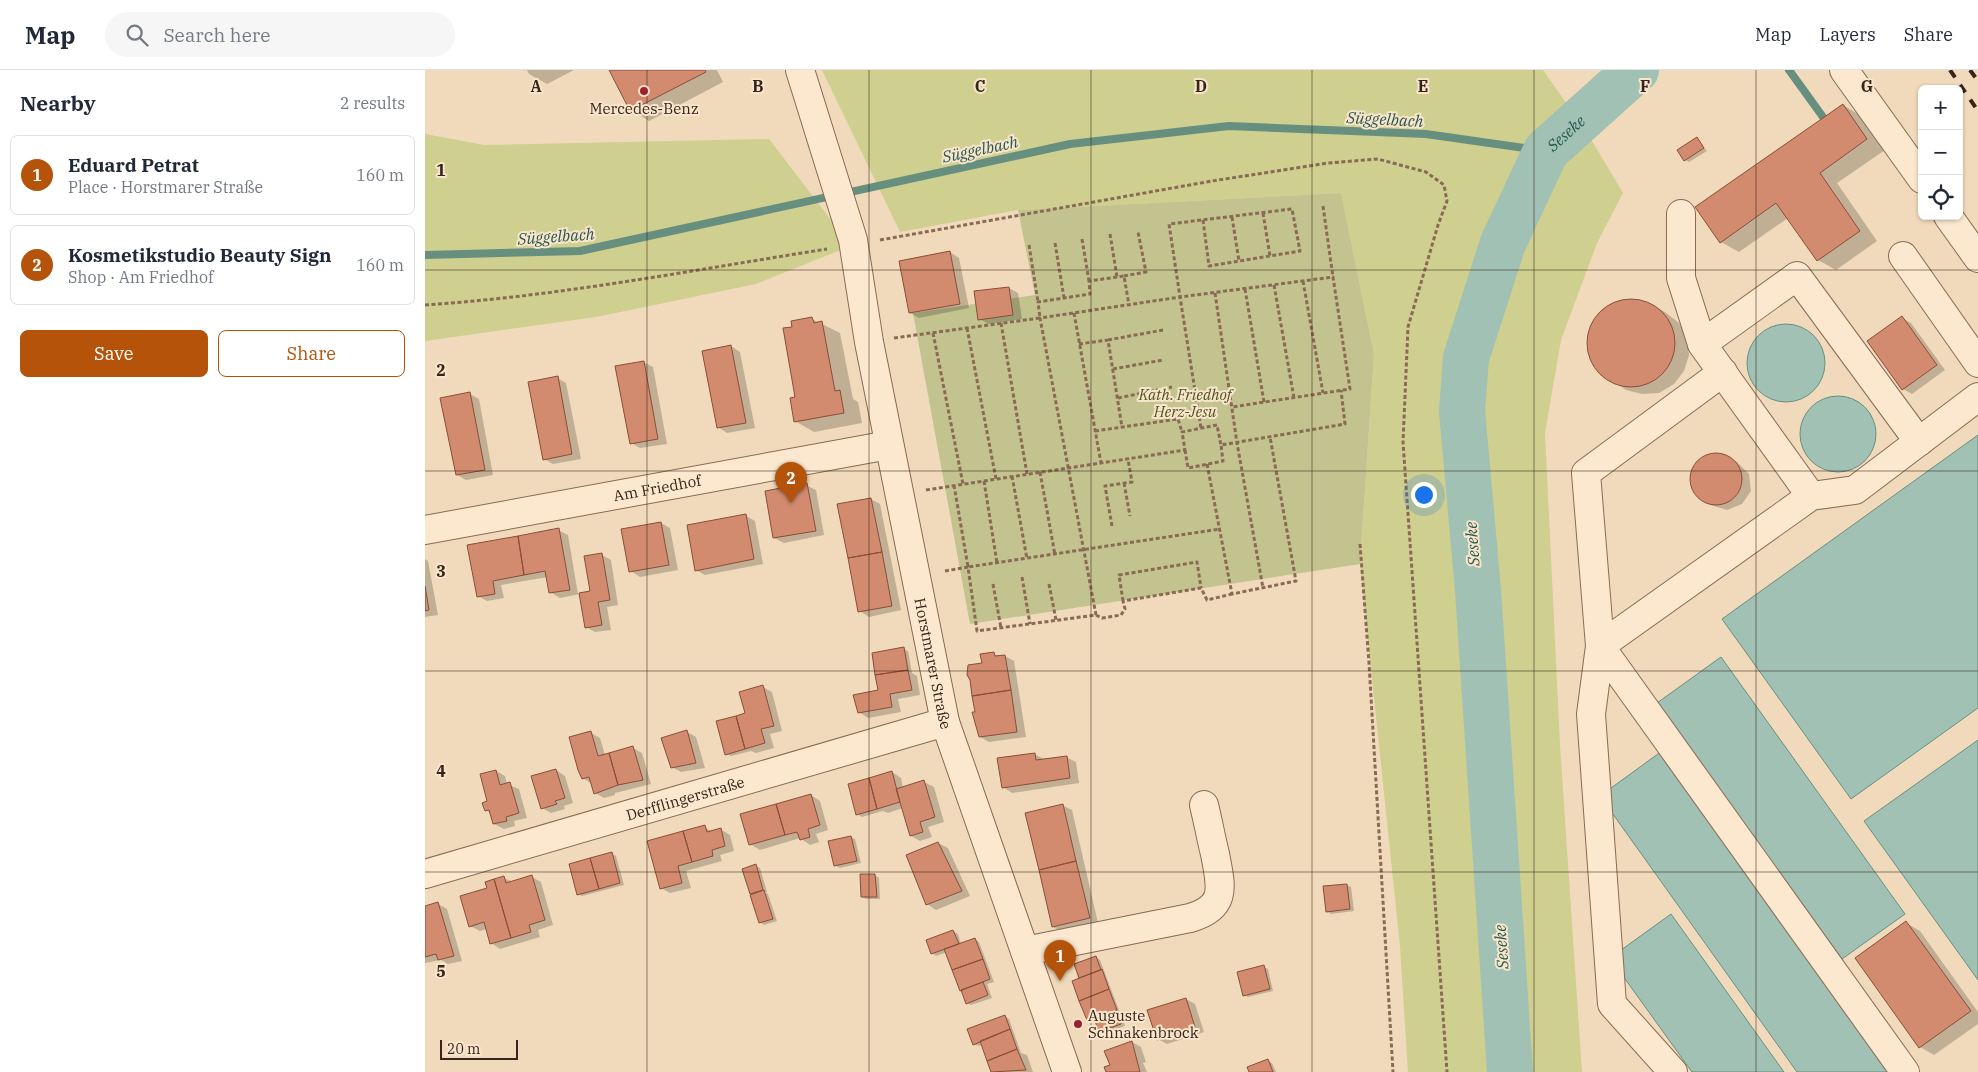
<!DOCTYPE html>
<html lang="en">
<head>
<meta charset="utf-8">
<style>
  :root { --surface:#fff; --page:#f6f6f7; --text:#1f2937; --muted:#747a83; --line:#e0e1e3; --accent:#b45309 }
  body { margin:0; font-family:"IBM Plex Serif",serif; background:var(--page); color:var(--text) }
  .controls { position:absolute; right:15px; top:15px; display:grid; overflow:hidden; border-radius:8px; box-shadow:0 1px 4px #0004 }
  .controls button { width:45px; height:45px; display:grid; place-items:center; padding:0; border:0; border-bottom:1px solid var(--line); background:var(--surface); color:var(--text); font:25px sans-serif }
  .scale { position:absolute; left:15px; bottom:12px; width:78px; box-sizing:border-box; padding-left:5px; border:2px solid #37241a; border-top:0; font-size:14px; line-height:18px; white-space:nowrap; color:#37241a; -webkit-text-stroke:4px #f8e5cb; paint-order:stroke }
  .you { position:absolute; left:998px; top:424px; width:18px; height:18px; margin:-12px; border:4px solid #fff; border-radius:50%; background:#1a73e8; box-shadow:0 0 0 8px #1a73e833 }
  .badge { display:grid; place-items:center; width:32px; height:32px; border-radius:50%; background:var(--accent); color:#fff; font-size:16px; font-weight:700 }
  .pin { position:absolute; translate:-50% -41px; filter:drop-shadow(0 1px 2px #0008) }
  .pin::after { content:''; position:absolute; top:26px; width:18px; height:15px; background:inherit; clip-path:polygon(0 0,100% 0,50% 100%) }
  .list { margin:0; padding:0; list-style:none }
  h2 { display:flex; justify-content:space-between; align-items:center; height:65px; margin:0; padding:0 20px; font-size:21px }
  h2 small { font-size:16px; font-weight:400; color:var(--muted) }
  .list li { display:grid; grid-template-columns:32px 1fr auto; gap:15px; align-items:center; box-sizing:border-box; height:80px; margin:0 10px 10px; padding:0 10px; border:1px solid var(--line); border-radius:8px }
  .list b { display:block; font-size:19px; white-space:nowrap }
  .list p { margin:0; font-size:16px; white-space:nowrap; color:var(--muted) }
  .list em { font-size:16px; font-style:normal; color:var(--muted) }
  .actions { display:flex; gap:10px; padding:15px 20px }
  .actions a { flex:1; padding:11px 0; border:1px solid var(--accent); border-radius:8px; text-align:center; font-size:18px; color:var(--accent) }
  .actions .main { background:var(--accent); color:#fff }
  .icon { flex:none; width:28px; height:28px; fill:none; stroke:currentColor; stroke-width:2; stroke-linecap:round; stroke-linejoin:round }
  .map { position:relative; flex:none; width:1553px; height:1002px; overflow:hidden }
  header { display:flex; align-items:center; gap:30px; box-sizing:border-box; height:70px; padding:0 25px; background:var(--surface); border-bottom:1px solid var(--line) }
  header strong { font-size:24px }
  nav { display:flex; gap:28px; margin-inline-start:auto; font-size:18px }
  .search { width:350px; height:45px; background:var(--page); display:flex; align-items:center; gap:12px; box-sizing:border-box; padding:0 18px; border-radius:28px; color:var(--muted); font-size:19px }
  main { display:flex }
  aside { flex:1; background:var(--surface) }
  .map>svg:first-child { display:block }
  .green { fill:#cfcf8f }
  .cemetery { fill:#c3c38f }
  .water { fill:#a0c1b3; stroke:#678f80 }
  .shadow { fill:#0003 }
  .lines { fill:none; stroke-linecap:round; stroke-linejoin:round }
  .stream { stroke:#678f80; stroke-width:8 }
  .river { stroke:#a0c1b3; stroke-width:46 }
  .building { fill:#d28b6e; stroke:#8a4e38 }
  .minor-casing { stroke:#896a54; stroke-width:30 }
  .path { stroke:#896a54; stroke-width:3; stroke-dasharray:4 2.5; stroke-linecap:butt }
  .minor { stroke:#fbe8cf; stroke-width:28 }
  .rail { stroke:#37241a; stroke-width:4; stroke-dasharray:9 9; stroke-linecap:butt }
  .grid { fill:none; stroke:#37241a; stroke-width:1; stroke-opacity:0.55 }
  .poi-dot { fill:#9c2030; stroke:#f8e5cb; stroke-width:2 }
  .labels { text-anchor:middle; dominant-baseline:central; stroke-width:4; stroke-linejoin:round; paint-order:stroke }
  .poi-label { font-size:15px; fill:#37241a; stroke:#f8e5cb }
  .park-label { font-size:15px; font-style:italic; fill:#4e551f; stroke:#f8e5cb }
  .street-label { font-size:15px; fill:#37241a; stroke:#f8e5cb }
  .water-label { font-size:16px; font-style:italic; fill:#28584f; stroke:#f8e5cb }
  .grid-label { font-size:16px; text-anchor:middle; font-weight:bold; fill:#37241a; stroke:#f8e5cb; stroke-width:4; stroke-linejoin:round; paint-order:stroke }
</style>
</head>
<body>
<header>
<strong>Map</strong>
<div class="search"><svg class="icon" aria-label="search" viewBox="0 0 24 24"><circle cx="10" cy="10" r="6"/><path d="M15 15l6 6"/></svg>Search here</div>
<nav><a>Map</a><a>Layers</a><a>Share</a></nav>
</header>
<main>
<aside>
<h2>Nearby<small>2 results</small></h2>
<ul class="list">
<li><span class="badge">1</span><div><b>Eduard Petrat</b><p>Place · Horstmarer Straße</p></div><em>160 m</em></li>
<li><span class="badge">2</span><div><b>Kosmetikstudio Beauty Sign</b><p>Shop · Am Friedhof</p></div><em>160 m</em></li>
</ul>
<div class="actions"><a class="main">Save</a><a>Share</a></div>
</aside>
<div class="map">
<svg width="1553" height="1002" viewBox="0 0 1553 1002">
  <rect width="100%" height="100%" fill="#f1dabb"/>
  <path class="green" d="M397,0H1118L1161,61L1198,123L1172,173L1136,270L1120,363L1135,675L1157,1002H983L975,876L935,494L949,284L916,123L593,140L475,162Z
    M0,64L59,75L344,69L403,146L428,175L331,214L171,247L0,271Z"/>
  <path class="cemetery" d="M916,123L949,284L935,494L545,554L488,243L610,225L593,140Z"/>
  <path class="water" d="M1191,0H1223L1161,61L1145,85L1126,59Z
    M1322 293a39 39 0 1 1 78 0a39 39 0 1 1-78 0Z
    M1375 364a38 38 0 1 1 76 0a38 38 0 1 1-76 0Z
    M1553,365V638L1426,729L1297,549Z
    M1296,587L1480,844L1417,889L1232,633Z
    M1553,670V910L1439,751Z
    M1237,681L1466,1002H1372L1175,726Z
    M1246,844L1359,1002H1267L1185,888Z"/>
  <path class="shadow" d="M102,0H149L122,14L104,4Z
    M185,0H292L298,12L224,51L206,40Z
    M1418,35L1436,46L1460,80L1412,113L1452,171L1411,200L1393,190L1363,148L1314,182L1296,172Z
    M1272,69L1282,81L1264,92L1260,90Z
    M525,182L534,188L544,238L494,248L485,243Z
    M584,218L593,223L597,249L564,254L554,249Z
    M1210,229L1226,234L1240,242L1254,253L1262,268L1264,285L1259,301L1249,314L1234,323L1217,324L1201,320L1173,300L1164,286L1162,269L1167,252L1178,239L1193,231Z
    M1477,248L1486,253L1520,300L1487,324L1478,319Z
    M387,249L415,263L428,329L433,332L437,353L389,362L370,351L372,328Z
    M306,276L315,282L330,358L302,363L293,357Z
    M218,292L228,297L242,374L215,378L206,373Z
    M132,308L141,313L156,389L128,394L119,389Z
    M45,324L54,329L68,405L41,410L32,405Z
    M1286,384L1303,387L1312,392L1324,404L1326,421L1317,434L1302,440L1286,435L1276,429L1267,416L1268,399L1278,387Z
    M381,415L391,420L399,465L359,473L349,468Z
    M446,429L455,434L476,540L444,547L435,541Z
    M321,446L330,451L338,494L280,505L271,500Z
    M236,453L245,458L253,500L215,507L206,501Z
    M133,460L143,465L153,524L167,522L177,485L186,490L193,535L182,537L186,560L170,562L161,557L155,524L135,528L125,522L123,507L76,515L79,528L62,531L53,526L44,476Z
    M0,489L3,491L13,545L0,547Z
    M478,579L483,581L487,603L492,606L495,625L473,629L476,642L443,648L434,642L454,621Z
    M569,584L574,587L580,586L589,591L601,667L564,672L555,667L554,658L550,656L548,643H551Z
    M338,617L347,622L357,661L345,664L349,678L331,683L326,681L306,686L302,684Z
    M262,662L271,667L280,698L256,702L247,697Z
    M166,663L175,668L180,685L208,678L217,683L226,714L190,723V725L179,728L170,723L167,714L158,708Z
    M609,684L619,689L641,687L651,692L654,713L587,723L578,717Z
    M131,700L140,706L148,733L139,736L140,739L126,743L117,738Z
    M71,701L80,706L82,714L94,719L102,748L89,751L90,756L79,759L69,754L67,744L61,740Z
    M467,702L476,708L478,718L499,712L509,717L519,752L503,757L507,767L495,771L486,766L478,738L463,743L458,741L437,747L432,744Z
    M386,725L395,731L403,760L391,764L394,772L385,775L375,768L335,780L325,774Z
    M637,735L647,740L673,853L637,862L628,857Z
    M279,757L288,762L295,759L305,765L309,781L295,785L297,791L261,801L266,818L245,823L236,818Z
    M426,767L430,769L436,793L415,798L410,795Z
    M513,773L523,778L545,826L511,840L502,834Z
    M187,784L191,786L199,815L157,826L153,824Z
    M331,796L335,798L342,822H340L343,824L352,851L339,855L335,852L330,825L326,823Z
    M450,805L454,808L455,829H441L437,827Z
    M107,807L116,812L128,855L113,860L115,867L75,879L66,873L62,859L55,861L45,856L63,819L79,808L88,812Z
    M922,815L926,817L929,841L906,844L902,841L899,818Z
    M13,834L22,839L37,891L23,894L16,890L0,893V837Z
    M1481,853L1495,861L1553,942V954L1509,985L1495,977L1431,889Z
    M528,861L533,864L536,874L550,869L554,872L569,912L562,914L567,928L546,935L542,933L522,882L511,886L507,883Z
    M671,887L675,890L700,956L680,963L675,961L672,950L667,952L663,950L656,909L651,895Z
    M839,897L843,899L848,921L823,927L819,925Z
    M761,929L770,934L779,962L742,974L733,969Z
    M580,946L584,949L596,983L602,985L608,1002H567L557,975L553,976L549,974Z
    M707,972L716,977L721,992L718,993L722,1002H682Z
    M843,991L847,993L851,1002H825Z"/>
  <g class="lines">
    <path class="stream" d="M1364,0L1398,47
      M0,185L155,181L645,74L804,56L1001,64L1121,81"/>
    <path class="river" id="s1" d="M1085,1002L1053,520L1037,341L1041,288L1078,173L1121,81L1211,0"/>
  </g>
  <path class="building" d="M184,0H280L281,2L205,41Z
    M1418,34L1442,69L1395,103L1435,161L1392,191L1351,133L1295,173L1270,137Z
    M1272,67L1279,78L1259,91L1252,80Z
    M525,181L535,234L484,243L474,191Z
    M584,217L588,245L553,250L549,221Z
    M1162 273a44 44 0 1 1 88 0a44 44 0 1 1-88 0Z
    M1477,246L1512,295L1477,320L1442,271Z
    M387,247L389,253L397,251L410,321L415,320L419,343L369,352L365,328L370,327L358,258L367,257L366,251Z
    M306,275L321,353L292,358L277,281Z
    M219,291L233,369L205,374L190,296Z
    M133,306L147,384L118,390L103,312Z
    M45,322L60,400L31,405L15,328Z
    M1265 409a26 26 0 1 1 52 0a26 26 0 1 1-52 0Z
    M382,413L391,461L348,468L340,421Z
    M446,428L457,482L423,488L412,434Z
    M321,444L329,489L270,501L262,455Z
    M236,452L244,495L204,502L196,459Z
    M134,458L145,520L124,523L120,501L99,505L93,466Z
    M93,466L99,505L68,511L70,524L52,527L42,475Z
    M457,482L467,536L433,542L423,488Z
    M177,483L185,530L173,532L177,555L160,558L154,523L165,521L159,486Z
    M0,516L4,540L0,541Z
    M479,577L483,600L450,605L447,583Z
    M569,582L570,586L580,585L586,620L547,626L545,610L542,605L543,595L557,593L555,584Z
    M483,600L487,620L465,624L467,637L433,643L428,625L453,620L450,605Z
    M338,615L349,656L336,659L340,673L320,679L311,646L320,643L314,622Z
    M586,620L592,662L554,667L547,642H550L547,626Z
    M311,646L320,679L300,685L291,651Z
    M262,660L271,693L246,698L236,668Z
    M166,661L173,686L184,683L193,715L169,724L164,707L157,709L153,700L144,667Z
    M208,676L218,710L193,715L184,683Z
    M610,683L611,690L642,686L645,708L577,718L572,688Z
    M131,699L140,728L130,731L132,734L116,739L106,706Z
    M71,700L75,715L85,712L94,743L81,747L82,751L68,754L64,740L60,741L57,733L62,731L55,704Z
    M467,701L475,732L452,739L444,708Z
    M444,708L452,739L431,745L423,714Z
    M499,710L510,747L495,752L498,762L485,766L471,719Z
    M386,724L395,755L383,759L385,767L375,770L372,762L360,765L351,734Z
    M351,734L360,765L324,775L315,744Z
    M638,734L651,791L614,800L600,743Z
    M280,755L282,762L296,758L300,776L287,780L288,786L267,792L258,761Z
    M258,761L267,792L253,796L257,813L235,819L222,771Z
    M426,766L432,791L409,796L403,771Z
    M513,772L537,821L501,835L481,785Z
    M187,782L195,813L174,819L165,788Z
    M165,788L174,819L152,825L144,794Z
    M651,791L665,848L627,857L614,800Z
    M331,794L338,820L325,824L317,799Z
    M435,804H450L452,827H436Z
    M107,805L120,850L104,855L106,862L86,868L69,809L79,806L81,813Z
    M69,809L86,868L65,874L59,852L44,857L35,826L62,818L60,812Z
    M922,814L925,839L901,842L898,816Z
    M339,820L348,849L334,853L325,825Z
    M13,832L29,886L13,890L11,884L0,887V836Z
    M1481,851L1546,941L1494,978L1430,888Z
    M528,860L534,874L506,884L501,870Z
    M550,868L558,889L527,900L519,879Z
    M671,886L676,900L654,908L649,894Z
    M558,889L565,909L535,921L527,900Z
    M839,895L845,919L818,926L812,902Z
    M677,899L684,919L654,931L647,911Z
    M558,912L563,925L541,934L536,920Z
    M684,919L692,940L662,950L654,931Z
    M761,928L770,957L732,970L722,940Z
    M691,940L696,954L674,962L669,948Z
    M580,945L585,959L548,975L542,959Z
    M585,959L592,979L562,991L555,971Z
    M707,971L715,1002H681L679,997L685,995L679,981Z
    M592,979L601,1000L566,1002L562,991Z
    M843,989L848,1002H824L822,997Z"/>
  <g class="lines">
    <defs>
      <g id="minor">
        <path id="s2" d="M375,0L428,170L444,272L520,652L642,1002"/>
        <path d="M1419,0L1497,109"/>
        <path d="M1256,144V208L1277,274"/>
        <path d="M1523,146L1553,188"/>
        <path d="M1478,186L1553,293"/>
        <path d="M1386,426L1277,274L1372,206L1494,372"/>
        <path id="s3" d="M0,460L464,375"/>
        <path id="s4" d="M0,804L520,652"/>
        <path d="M600,881L765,848C803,837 796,816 790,784C786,768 783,751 779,735"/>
        <path d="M1248,1002L1187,934L1166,644L1175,576L1161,403L1298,302"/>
        <path d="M1480,1002L1175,576L1386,426L1430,420L1553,327"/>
      </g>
    </defs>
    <use href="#minor" class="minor-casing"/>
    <path class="path" d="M898,136L908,207
      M838,143L845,186
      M807,147L814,191
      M778,150L784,196L875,181L867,139L744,154L755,227L908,207L925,319L807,337
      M685,164L692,207
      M657,169L664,211
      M455,170L787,111L903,93L953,89L1001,102L1019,115L1022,131L1013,155L983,257L978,372L1022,1002
      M630,173L639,228
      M604,175L613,232
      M699,206L721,202L713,162
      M878,211L898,323
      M849,215L869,328
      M820,219L839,332
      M790,223L812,373L838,518
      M0,235C135,226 268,200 402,179
      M649,243L676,393
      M576,253L602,404
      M542,258L571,409
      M508,263L538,414
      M469,268L615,248L613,232L665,224L664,211L699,206L704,235
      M683,270L738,260
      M654,274L683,270L697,357
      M688,299L738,290
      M693,328L747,317
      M670,361L753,349L757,362
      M760,380L763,398L798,391L796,375
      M782,394L807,524L871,511L845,367
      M615,402L630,485
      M587,406L602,489
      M559,411L572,493
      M699,413L705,446
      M529,415L543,497L795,459
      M501,420L760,380L757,362L792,355L796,375L920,354L916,320
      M687,456L680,416L707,412L703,389
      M935,474L944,593L968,1002
      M520,501L543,497L552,561L671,545L615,248L755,227L776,358
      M597,507L605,554
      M568,514L576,558
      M624,514L631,550
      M698,531L694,505L772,492L776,518
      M671,545L677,548L696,545L700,539L698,531L776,518L782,530L807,524"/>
    <use href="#minor" class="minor"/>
    <path class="rail" d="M1525,0L1553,41
      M1545,0L1553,11"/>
  </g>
  <path class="grid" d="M222,0V1002M444,0V1002M666,0V1002M887,0V1002M1109,0V1002M1331,0V1002M0,200H1553M0,401H1553M0,601H1553M0,802H1553"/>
  <g class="poi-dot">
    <circle cx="219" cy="21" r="5"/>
    <circle cx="653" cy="954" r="5"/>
  </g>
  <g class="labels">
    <g class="poi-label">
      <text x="219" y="38">Mercedes-Benz</text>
      <text x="663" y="945" text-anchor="start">Auguste<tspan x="663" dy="17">Schnakenbrock</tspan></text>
    </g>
    <g class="park-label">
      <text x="760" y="324">Kath. Friedhof<tspan x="760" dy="17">Herz-Jesu</tspan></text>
    </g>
    <g class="street-label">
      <text stroke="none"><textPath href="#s3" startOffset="236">Am Friedhof</textPath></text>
      <text stroke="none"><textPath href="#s2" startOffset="609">Horstmarer Straße</textPath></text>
      <text stroke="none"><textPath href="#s4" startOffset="271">Derfflingerstraße</textPath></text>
    </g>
    <g class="water-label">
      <text transform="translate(960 49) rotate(3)">Süggelbach</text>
      <text stroke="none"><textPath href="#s1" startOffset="965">Seseke</textPath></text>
      <text transform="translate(555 79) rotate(-12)">Süggelbach</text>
      <text transform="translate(131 166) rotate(-4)">Süggelbach</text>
      <text transform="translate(1047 474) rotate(-94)">Seseke</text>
      <text transform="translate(1076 877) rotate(-94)">Seseke</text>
    </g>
  </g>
  <g class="grid-label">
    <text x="111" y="22">A</text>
    <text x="333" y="22">B</text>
    <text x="555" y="22">C</text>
    <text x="776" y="22">D</text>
    <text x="998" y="22">E</text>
    <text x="1220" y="22">F</text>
    <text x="1442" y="22">G</text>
    <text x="16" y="106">1</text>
    <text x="16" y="306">2</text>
    <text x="16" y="507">3</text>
    <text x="16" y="707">4</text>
    <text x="16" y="907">5</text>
  </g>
</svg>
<div class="controls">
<button>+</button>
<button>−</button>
<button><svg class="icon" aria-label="locate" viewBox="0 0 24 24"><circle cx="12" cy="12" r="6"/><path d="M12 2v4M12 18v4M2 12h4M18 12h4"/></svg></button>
</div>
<div class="scale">20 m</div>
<div class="you"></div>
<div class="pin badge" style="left:635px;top:911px">1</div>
<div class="pin badge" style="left:366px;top:433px">2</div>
</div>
</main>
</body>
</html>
